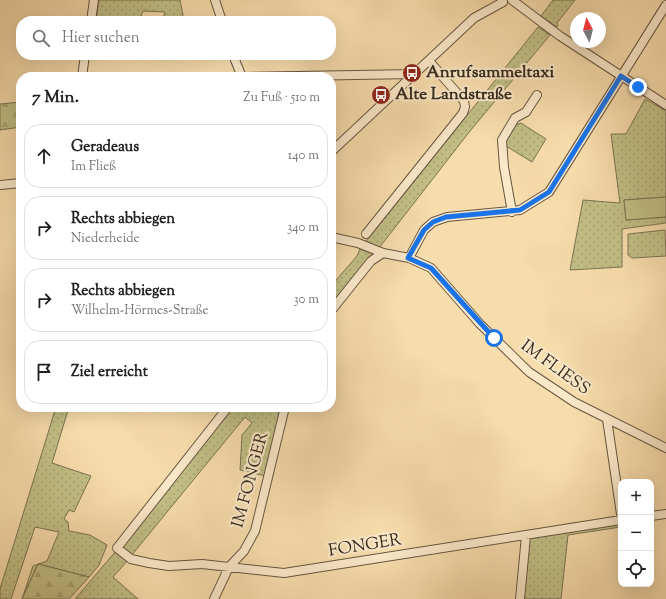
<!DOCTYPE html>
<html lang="de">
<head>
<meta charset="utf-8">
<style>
  :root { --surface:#fff; --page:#f2f2f2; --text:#202124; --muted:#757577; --line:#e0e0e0 }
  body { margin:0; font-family:"Sorts Mill Goudy",serif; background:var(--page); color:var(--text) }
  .controls { position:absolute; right:12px; bottom:12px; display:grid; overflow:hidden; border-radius:8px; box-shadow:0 4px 16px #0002 }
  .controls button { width:36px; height:36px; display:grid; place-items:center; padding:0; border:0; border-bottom:1px solid var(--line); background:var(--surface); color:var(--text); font:20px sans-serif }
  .compass { position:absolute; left:570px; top:12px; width:36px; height:36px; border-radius:50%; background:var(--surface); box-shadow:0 4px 16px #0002; rotate:353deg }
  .stop { position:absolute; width:12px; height:12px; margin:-9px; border:3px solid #1a73e8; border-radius:50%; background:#fff }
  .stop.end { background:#1a73e8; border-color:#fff; box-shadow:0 1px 4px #0008 }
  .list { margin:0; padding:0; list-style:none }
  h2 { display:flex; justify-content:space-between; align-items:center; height:52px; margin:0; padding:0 16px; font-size:17px }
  h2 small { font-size:13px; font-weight:400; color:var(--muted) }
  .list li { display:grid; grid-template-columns:26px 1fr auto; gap:12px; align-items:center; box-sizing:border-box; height:64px; margin:0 8px 8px; padding:0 8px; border:1px solid var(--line); border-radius:16px }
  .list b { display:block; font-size:15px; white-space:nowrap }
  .list p { margin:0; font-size:13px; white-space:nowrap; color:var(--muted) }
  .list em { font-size:13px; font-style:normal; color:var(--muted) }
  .icon { flex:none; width:22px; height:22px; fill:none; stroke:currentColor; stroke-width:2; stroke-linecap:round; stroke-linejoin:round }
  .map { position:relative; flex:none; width:666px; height:599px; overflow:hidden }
  .search { position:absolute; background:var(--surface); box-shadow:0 4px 16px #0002; left:16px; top:16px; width:320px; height:44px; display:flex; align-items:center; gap:10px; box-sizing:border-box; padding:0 14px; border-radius:16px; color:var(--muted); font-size:15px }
  .panel { position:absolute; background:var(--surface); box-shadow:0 4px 16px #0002; left:16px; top:72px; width:320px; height:340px; border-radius:16px }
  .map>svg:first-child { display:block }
  .grass { fill:url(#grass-dots); stroke:#7c7452 }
  .forest { fill:url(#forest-firs); stroke:#7c7452 }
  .pitch { fill:#c2bf86; stroke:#7c7452 }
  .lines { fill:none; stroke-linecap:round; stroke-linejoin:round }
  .minor-casing { stroke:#665641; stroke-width:10 }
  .minor { stroke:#fae8c9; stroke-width:8 }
  .route { stroke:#1a73e8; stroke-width:5 }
  .labels { text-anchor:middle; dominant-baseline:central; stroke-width:4; stroke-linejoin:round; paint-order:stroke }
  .poi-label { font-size:17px; font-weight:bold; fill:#352a1d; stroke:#fae8c9; text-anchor:start }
  .street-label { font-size:17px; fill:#352a1d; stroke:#fae8c9 }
</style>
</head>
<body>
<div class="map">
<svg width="666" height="599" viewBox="0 0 666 599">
  <defs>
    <pattern id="grass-dots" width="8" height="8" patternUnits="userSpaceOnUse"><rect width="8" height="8" fill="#c2bf86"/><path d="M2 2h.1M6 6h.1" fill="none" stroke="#a7a473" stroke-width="1.8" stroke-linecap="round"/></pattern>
    <pattern id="forest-firs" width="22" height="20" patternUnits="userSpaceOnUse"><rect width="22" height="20" fill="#c2bf86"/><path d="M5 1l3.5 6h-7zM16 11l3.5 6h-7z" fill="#a7a473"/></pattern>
  </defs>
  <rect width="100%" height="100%" fill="#f7dcac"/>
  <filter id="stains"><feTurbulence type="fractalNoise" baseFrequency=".005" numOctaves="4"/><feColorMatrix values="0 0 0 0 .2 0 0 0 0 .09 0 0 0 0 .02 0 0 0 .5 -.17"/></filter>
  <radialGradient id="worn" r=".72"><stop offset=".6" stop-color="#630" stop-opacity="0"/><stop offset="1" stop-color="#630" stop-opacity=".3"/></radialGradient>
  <path class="grass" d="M99,0H180L183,15L181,21H162L165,12L143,11L139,21H96Z
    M553,0H575L557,23L558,25L557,27L541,16Z
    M538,27L550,35L470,131L379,248L366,241Z
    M645,99L666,111V197L624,200L626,220L666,217V223L622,229V267L570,270L583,200L620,203L611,134H626Z
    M521,123L546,139L532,162L506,146L505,139L513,126Z
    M665,230L666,256L632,258L628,255V234Z
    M360,249L373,254L331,308V286L357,256Z
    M56,407H69L52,463L91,476L74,512L69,510L64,519L68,522L69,531L90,535L107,545L99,565L89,577L38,564L22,599L33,566L47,561L59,532L35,527L11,599H0V589Z
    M230,407H283L266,476L240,470L242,435L252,423L245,417L131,556L120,548Z
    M618,524L621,527L568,535L561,599H523L528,542L533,537Z
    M116,551L128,560L113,577L138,599H75Z"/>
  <path class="forest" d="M21,102V127L0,130V104Z
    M38,564L89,577L69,599H22Z"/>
  <path class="pitch" d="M666,197V217L626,220L624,200Z"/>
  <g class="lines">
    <defs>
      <path id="minor" d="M215,0L222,21
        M512,0L560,36L666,105
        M91,21L94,0
        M233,55L242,77
        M82,77L85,55
        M245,77L414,74
        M331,152L474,18L503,2
        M0,185L21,183
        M512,212L504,167L502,140L515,118L526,112L537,95
        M366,234L463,113L465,107L464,101L429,61
        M331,237L358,243L383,253L409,258L431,268L480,324L529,372L574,402L666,448
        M409,258L424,230L433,222L447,217L520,210L549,192L666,5
        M331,311L371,261L383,253
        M228,407L117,548L131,559L149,563L169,566L202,564L284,573L621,520
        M607,419L621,514
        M651,516L666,514
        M214,599L229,567L244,551L255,531L285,407
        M520,599L526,536"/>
    </defs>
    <use href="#minor" class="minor-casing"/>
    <use href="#minor" class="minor"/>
  </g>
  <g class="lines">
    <path class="route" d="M494,338L431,268L408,258L424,230L433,222L446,217L520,210L549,192L621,76L638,87"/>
  </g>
  <defs>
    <symbol id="bus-disc" viewBox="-11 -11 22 22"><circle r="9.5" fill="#8f2418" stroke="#fae8c9"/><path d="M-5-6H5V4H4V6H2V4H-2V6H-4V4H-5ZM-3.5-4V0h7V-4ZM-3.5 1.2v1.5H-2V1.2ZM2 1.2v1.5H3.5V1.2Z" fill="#fff"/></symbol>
  </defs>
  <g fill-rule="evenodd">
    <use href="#bus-disc" x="401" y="62" width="22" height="22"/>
    <use href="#bus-disc" x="370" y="84" width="22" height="22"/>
  </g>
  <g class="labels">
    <g class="poi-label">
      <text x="426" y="73">Anrufsammeltaxi</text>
      <text x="395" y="95">Alte Landstraße</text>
    </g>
    <g class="street-label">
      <text transform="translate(555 368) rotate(36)">IM FLIESS</text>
      <text transform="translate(251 480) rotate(-75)">IM FONGER</text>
      <text transform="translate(365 546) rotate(-9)">FONGER</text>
    </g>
  </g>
  <rect width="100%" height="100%" filter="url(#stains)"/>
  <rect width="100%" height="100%" fill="url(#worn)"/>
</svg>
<div class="controls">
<button>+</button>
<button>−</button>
<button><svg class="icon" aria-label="locate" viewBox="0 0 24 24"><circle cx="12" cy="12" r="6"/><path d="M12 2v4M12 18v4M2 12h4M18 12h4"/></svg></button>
</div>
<svg class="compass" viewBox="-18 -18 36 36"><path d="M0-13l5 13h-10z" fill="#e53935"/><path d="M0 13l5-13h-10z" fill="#757577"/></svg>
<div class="stop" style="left:494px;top:338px"></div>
<div class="stop end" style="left:638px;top:87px"></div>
<div class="search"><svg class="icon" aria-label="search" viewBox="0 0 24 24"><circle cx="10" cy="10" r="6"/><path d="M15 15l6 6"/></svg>Hier suchen</div>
<section class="panel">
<h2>7 Min.<small>Zu Fuß · 510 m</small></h2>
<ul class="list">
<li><svg class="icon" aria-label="ahead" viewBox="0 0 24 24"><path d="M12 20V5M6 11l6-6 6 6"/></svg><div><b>Geradeaus</b><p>Im Fließ</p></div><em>140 m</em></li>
<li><svg class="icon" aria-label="right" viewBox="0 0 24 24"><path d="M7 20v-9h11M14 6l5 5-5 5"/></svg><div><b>Rechts abbiegen</b><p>Niederheide</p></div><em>340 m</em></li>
<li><svg class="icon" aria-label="right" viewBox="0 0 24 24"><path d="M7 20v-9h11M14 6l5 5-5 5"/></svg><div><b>Rechts abbiegen</b><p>Wilhelm-Hörmes-Straße</p></div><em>30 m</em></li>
<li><svg class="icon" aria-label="arrive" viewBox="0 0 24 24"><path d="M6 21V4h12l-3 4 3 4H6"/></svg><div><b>Ziel erreicht</b></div></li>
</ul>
</section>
</div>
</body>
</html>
